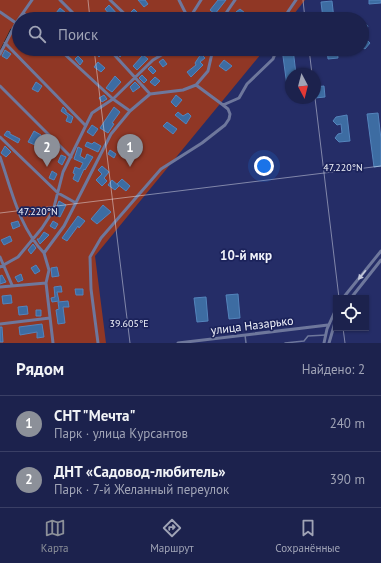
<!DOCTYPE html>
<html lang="ru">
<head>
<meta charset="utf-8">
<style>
  :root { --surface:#1c224d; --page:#252a54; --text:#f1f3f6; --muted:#a0a4b6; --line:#3a3f65; --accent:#8c9099 }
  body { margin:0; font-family:"PT Sans",sans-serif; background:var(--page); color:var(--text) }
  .controls { position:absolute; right:12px; bottom:12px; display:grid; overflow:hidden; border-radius:0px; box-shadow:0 1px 3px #0004 }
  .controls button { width:36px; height:36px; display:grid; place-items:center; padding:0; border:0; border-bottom:1px solid var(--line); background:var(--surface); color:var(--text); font:20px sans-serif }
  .compass { position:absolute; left:285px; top:68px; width:36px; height:36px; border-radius:50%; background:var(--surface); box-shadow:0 1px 3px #0004; rotate:173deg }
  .you { position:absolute; left:264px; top:166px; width:14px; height:14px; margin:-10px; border:3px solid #fff; border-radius:50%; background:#1a73e8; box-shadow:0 0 0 6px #1a73e833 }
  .badge { display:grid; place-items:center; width:26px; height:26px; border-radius:50%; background:var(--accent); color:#fff; font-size:13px; font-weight:700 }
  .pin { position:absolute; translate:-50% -33px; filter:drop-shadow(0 1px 2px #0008) }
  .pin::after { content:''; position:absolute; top:21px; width:14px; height:12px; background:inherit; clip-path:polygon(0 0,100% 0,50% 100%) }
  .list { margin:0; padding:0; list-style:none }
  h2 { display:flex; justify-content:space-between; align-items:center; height:52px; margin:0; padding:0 16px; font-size:17px }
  h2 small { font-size:13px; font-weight:400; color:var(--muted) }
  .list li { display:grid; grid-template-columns:26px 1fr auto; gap:12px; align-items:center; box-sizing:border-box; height:56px; padding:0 16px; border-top:1px solid var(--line) }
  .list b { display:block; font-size:15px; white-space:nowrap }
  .list p { margin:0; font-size:13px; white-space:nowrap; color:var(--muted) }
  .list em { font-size:13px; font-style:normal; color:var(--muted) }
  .icon { flex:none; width:22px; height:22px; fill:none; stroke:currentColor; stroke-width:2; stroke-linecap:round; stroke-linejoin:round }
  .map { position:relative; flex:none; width:381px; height:343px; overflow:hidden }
  .search { position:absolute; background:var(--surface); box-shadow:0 1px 3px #0004; left:12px; right:12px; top:12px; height:44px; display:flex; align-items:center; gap:10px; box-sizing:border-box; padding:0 14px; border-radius:22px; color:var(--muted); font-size:15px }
  .sheet { height:164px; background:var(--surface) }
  nav { display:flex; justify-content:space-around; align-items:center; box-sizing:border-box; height:56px; border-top:1px solid var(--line); background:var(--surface); font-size:11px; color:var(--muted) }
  nav a { display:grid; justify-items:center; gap:2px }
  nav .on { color:var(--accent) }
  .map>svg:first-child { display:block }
  .green { fill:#903725 }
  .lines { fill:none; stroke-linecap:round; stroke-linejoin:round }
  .stream { stroke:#0b1d21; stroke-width:1 }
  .building { fill:#3d6ca2; stroke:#5484bc }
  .service { stroke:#6e779c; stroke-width:1.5 }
  .minor { stroke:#6e779c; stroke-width:3 }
  .oneway { fill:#c4c8da }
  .ticks { fill:none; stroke:#f2f4fb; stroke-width:1; stroke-opacity:0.45 }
  .labels { text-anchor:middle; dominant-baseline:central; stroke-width:3.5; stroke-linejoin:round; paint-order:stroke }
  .street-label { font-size:12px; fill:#f2f4fb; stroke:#1c235b }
  .neighbourhood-label { font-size:13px; font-weight:bold; fill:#f2f4fb; stroke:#1c235b }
  .ticks-label { font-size:10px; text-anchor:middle; fill:#f2f4fb; stroke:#1c235b; stroke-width:3.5; stroke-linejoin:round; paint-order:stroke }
</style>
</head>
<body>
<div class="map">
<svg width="381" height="343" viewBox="0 0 381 343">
  <rect width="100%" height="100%" fill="#252d67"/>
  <path class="green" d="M0,0H305L290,19H19V49H265L95,256L106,343H0Z"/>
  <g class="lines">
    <path class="stream" d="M1,49L11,29"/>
  </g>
  <path class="building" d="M138,0H145L148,4L144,7Z
    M218,0H226L215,14L210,10Z
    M369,0H381V3L369,4Z
    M332,1L334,19H323L321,2Z
    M109,5L119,16L120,15L124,19H113L105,9Z
    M60,8L66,13L63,18L56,13Z
    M134,9L138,13L134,17L130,13Z
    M240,9L245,13L242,17L236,12Z
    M146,13L150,17L148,19H140Z
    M362,21L368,26L366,30L367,40L370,43L365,49L362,47Z
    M100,49L103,53L99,57L95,53Z
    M119,49L125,52L120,57L116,52Z
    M282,49H293L296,74H291V86H287Z
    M327,49H337L338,58L328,59Z
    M5,50L11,54L7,59L2,56Z
    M201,54L205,58L200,62L203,65L191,77L187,72L196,65L195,63Z
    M143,55L148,59L137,70L133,66Z
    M78,56L83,61L80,65L75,59Z
    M163,59L167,64L163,67L159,62Z
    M224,60L232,66L226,71L219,66Z
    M98,62L105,68L101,72L94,67Z
    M151,66L156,71L153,74L148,69Z
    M142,75L147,80L144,83L139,78Z
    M115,76L121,82L112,92L106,88Z
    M155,77L160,81L155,86L150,82Z
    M36,82L42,86L38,92L32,89Z
    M135,82L140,87L133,92L130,87Z
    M324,86L325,97L315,98V87Z
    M104,95L107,99L102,102L99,98Z
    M176,95L182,100L176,107L171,102Z
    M63,107L66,110V112L73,117L71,123L66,121L68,116L61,111Z
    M114,107L120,112L112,123L114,124L108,133L100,128Z
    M178,112L183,116L188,113L191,116L186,124L175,115Z
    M378,113L381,139V166L374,167L367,114Z
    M347,115L350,141L339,142L335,138L338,134L342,133L341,124L337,125L333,121L336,117Z
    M167,122L177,129L173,134L163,126Z
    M92,125L98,129L93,136L87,132Z
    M7,131L10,132V134L20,139L18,143L4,135Z
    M34,131L41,135L35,145L28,142Z
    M87,142L92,144L94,142L101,146L98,152L85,146Z
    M5,146L11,152L6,157L1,153Z
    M78,147L82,149L80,156L85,159L87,154L93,157L85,170L84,169L78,182L73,179L75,174L73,173L75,167L80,169L83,163L74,159Z
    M110,150L116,154L114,158L108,154Z
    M61,155L66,157L62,165L58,162Z
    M102,166L109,172L104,178L107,181L102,186L96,180L102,174L98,170Z
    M52,171L57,174L54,180L49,178Z
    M122,179L130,186L126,191L117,184Z
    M112,180L119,186L115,190L108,185Z
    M59,201L66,205L60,217L54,214Z
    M103,205L111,212L97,224L91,219Z
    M78,216L85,221L79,228L78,226L67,241L62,238Z
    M18,221L20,226L13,229L11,223Z
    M53,221L58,224L55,229L50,226Z
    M44,232L49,235L40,244L37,239H39Z
    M10,236L12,241L4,245L1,240Z
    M33,244L36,248L31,254L28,250Z
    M36,265L40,271L35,274L31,268Z
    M57,267L59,276L52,277L51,268Z
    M21,274L23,280L18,282L15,277Z
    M2,275L6,282L0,284V276Z
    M61,286L62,292H57L59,301L52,302L51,298L55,297L54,287Z
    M75,289H83V295H76Z
    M238,294L240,318L229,319L226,295Z
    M11,295L12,303L3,304L2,296Z
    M206,297L208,321L197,322L194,298Z
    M68,301L69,307H63L65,323L58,324L56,310L59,309L58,302Z
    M27,306L28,314L19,315L18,307Z
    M36,310H41V316H36Z
    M42,324L44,337L37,338V332L20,335L19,327Z
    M0,327H2L3,342H0Z"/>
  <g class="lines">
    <path class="service" d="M245,335L246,343
      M285,343L304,341L308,336L326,335"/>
    <path class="minor" d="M60,0L79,19
      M110,0L130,19
      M179,0L185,12L190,17
      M0,12L16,23
      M23,13L30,19
      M189,19L201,0
      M222,19L235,0
      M283,19L296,0
      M5,43L85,125
      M59,49L113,99L130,111
      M109,49L150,94
      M160,49L163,54
      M0,54L16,23L32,0
      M196,85L223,105
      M0,86L71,157
      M0,137L58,193L76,203
      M0,157C12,191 19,227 44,253
      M0,257L12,285
      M0,267L18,257L42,228L53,211L63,172L92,113L113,99L153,60L163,54H171L176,49
      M0,287L46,283
      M343,298L381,251
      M351,298L381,260
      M0,324L50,318
      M53,343L46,283L49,270L44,253L64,226L111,134L130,111L150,94L183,90L196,85L208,71L213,49
      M98,343L91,289L90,257L101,238L161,169L202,143L225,125L229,119L230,114L228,109L223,105L239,98L247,84L273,59L277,49
      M178,343L328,325
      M324,343L327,329L336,309
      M329,343L336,319"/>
  </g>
  <defs><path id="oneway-solid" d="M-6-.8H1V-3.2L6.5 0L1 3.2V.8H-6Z"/></defs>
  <use class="oneway" href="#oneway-solid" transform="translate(362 275) rotate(129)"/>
  <path class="ticks" d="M88,0L90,19M303,0L305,19M94,49L130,343M309,49L312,74M315,98L339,298M0,213L381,166M343,328L345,343"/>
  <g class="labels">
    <g class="street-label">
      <text transform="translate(252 325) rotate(-7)">улица Назарько</text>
    </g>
    <g class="neighbourhood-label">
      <text x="246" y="255">10-й мкр</text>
    </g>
  </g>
  <g class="ticks-label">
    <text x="343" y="171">47.220°N</text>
    <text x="38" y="215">47.220°N</text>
    <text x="129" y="327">39.605°E</text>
  </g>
</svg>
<div class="controls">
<button><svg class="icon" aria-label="locate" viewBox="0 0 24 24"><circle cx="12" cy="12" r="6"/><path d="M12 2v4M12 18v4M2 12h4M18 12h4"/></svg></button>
</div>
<svg class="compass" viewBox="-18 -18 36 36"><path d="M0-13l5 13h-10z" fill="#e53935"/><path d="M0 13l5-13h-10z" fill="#a0a4b6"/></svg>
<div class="you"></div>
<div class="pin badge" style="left:130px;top:167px">1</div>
<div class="pin badge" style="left:47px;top:167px">2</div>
<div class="search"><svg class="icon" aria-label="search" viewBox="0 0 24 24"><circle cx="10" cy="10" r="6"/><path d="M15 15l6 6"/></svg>Поиск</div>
</div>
<section class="sheet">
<h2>Рядом<small>Найдено: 2</small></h2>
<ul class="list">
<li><span class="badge">1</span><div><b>СНТ &quot;Мечта&quot;</b><p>Парк · улица Курсантов</p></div><em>240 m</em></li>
<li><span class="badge">2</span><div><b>ДНТ «Садовод-любитель»</b><p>Парк · 7-й Желанный переулок</p></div><em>390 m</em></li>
</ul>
</section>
<nav>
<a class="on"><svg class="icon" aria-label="map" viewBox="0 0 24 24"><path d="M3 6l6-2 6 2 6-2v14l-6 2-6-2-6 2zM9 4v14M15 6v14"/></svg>Карта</a>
<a><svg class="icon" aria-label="directions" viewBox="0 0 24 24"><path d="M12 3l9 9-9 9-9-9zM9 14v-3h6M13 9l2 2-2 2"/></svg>Маршрут</a>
<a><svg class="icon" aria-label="saved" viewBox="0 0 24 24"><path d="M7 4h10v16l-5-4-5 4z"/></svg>Сохранённые</a>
</nav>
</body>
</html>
